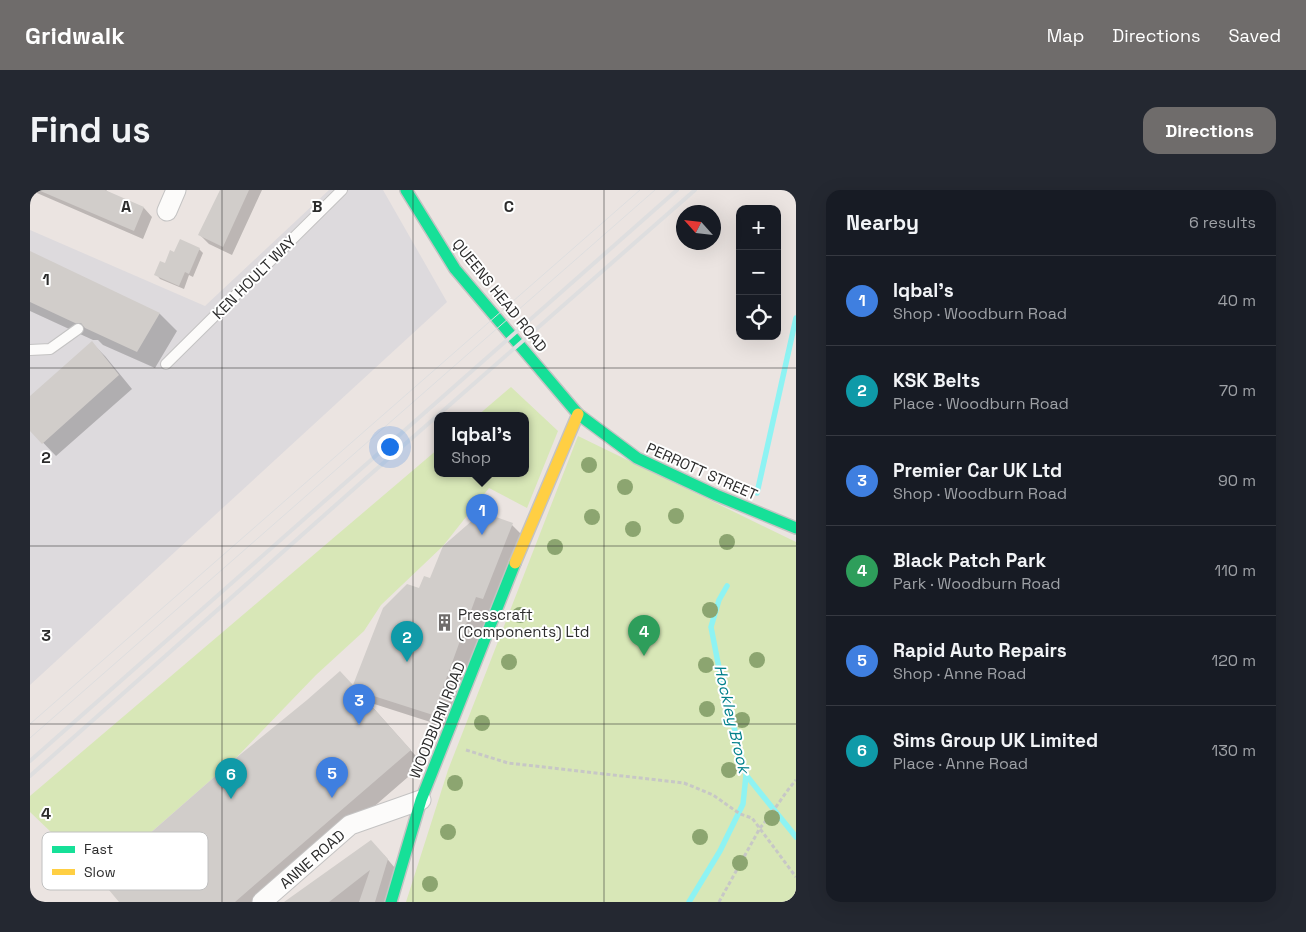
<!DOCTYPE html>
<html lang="en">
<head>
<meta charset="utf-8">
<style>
  :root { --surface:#171b24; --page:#242831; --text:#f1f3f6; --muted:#9ea1a6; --line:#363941; --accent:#6f6c6b }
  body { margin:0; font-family:"Space Grotesk",sans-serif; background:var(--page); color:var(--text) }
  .controls { position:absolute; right:15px; top:15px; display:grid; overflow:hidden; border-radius:10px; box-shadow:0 5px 20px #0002 }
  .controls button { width:45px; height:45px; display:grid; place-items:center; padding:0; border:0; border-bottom:1px solid var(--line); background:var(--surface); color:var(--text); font:25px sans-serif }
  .compass { position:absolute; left:646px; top:15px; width:45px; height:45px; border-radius:50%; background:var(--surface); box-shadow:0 5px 20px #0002; rotate:297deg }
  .you { position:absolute; left:359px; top:256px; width:18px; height:18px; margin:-12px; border:4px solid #fff; border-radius:50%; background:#1a73e8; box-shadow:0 0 0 8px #1a73e833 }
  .badge { display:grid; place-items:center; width:32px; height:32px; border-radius:50%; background:var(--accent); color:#fff; font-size:16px; font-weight:700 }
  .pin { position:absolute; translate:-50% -41px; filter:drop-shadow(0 1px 2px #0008) }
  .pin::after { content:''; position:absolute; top:26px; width:18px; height:15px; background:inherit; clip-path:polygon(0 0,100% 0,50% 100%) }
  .popup { position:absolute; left:404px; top:222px; width:95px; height:65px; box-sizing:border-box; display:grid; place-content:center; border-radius:10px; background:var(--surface); filter:drop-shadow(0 1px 4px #0005); font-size:16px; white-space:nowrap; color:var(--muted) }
  .popup b { font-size:19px; color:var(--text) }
  .popup::after { content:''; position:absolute; left:50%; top:100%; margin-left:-10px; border:10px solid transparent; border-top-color:var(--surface) }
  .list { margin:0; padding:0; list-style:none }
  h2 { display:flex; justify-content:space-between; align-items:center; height:65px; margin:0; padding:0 20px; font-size:21px }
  h2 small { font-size:16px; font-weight:400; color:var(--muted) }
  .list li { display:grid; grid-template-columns:32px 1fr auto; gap:15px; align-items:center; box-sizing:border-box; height:90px; padding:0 20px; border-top:1px solid var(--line) }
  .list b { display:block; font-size:19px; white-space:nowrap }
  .list p { margin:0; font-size:16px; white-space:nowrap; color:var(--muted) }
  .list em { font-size:16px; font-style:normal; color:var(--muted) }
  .icon { flex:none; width:28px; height:28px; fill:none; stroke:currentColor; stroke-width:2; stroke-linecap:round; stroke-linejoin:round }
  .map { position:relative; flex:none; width:766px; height:712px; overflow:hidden; border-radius:15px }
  header { display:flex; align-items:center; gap:30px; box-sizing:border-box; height:70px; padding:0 25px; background:var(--accent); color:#fff }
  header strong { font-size:24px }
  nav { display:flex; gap:28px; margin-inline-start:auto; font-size:18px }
  .intro { display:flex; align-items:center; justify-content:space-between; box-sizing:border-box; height:120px; padding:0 30px }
  h1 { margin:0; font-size:35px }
  .button { padding:12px 22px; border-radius:15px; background:var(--accent); color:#fff; font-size:18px; font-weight:700 }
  main { display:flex; gap:30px; padding:0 30px }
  aside { flex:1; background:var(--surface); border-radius:15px; box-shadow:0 5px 20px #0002 }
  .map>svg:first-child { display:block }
  .industrial { fill:#dddadd }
  .green { fill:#d8e7b7 }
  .shadow { fill:#0003 }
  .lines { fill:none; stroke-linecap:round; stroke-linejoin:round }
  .stream { stroke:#8ef3f3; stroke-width:5.5 }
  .building { fill:#d1cdca }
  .lane-casing { stroke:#c4c3c3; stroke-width:12 }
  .street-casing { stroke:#c4c3c3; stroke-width:21 }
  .fast-casing { stroke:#c4c3c3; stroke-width:14 }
  .slow-casing { stroke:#c4c3c3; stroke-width:14 }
  .path { stroke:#c7c7c6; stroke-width:3; stroke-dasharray:4 2.5; stroke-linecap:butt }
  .lane { stroke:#fcfbfa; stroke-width:10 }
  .street { stroke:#fcfbfa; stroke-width:19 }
  .fast { stroke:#16e098; stroke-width:11 }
  .slow { stroke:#ffcf43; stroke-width:11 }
  .tram { stroke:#dededf; stroke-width:1 }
  .rail { stroke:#dededf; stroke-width:4 }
  .tree { fill:#8ca570 }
  .grid { fill:none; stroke:#2c2c2c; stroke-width:1; stroke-opacity:0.55 }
  .labels { text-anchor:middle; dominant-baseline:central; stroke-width:4; stroke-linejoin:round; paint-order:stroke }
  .street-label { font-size:15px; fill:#2c2c2c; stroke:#fff }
  .poi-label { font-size:15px; fill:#2c2c2c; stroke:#fff; text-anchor:start }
  .water-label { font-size:16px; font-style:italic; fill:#03818c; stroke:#fff }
  .key { fill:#fff; stroke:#c0c0c0; stroke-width:1 }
  .key-label { font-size:14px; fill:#2c2c2c }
  .grid-label { font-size:16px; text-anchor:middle; font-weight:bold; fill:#2c2c2c; stroke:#fff; stroke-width:4; stroke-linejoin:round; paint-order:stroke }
</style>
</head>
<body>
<header>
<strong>Gridwalk</strong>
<nav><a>Map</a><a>Directions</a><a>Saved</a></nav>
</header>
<div class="intro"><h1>Find us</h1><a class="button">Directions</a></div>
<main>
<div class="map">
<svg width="766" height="712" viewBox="0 0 766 712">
  <rect width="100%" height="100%" fill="#ebe4e1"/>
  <path class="industrial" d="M299,0H353L417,112L0,495V40L175,116Z"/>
  <path class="green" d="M481,197L528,241L497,318L459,298L413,356L351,415L334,441L286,485L206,568L69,688L0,622V606L408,259V284H496V226H447Z
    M548,246L766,352V712H376L418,580Z"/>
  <path class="shadow" d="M0,0H76L79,3L114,18L122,27L113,49Z
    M191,0H232L202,65L179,54L170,45Z
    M169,59L173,63L163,87L159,85L154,99L130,89L126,84L145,64Z
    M0,63L130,124L147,141L125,178L73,155L68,150H63L0,121Z
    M62,153L75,166L102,199L26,266L0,239V208Z
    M482,335L495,348L416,537L338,512L393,574L234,712H91L324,496L390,399L401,390Z
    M354,665L370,684L361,712H330L331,710L329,712H257Z"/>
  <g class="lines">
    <path class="stream" d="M727,303L766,128
      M716,585L766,647
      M659,712L690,661L713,614L716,585L688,473L681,437L689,410L697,396"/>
  </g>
  <path class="building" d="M8,0H75L114,17L104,41Z
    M190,0H219L193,57L168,45Z
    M150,49L170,58L159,84L155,82L149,96L124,85L130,71L135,73L140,60L144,62Z
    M0,61L130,123L107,162L55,138L51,133H45L0,112Z
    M62,151L89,185L12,254L0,241V206Z
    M452,322L483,333L453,409L446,407L403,525L328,501L381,560L205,712H89L69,688L206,568L277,510L310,481L323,495L353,418L377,394L389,398L394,386L400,388L413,356Z
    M341,650L358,669L345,712H329L340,680L299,712H254Z"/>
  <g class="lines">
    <defs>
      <path id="lane" d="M0,160L20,159L48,139
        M136,174L312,0"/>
      <path id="street" d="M137,21L146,0
        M232,712L320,635L391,610"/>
      <path id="fast" d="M376,0L425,79L548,224L607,268L686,305L766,338
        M361,712L391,610L485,373"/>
      <path id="slow" d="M485,373L548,224"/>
    </defs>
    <use href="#lane" class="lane-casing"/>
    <use href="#street" class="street-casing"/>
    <use href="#fast" class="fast-casing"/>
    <use href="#slow" class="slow-casing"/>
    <path class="path" d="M436,560L478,573L654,593L683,605L710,624L722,628L766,687
      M689,712L730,638C743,623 753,605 766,590"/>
    <use href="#lane" class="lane"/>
    <use href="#street" class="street"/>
    <use href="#fast" class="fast"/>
    <use href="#slow" class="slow"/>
    <path class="tram" d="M0,534L610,0
      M0,548L625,0"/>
    <path class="rail" d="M0,571L647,0
      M0,586L334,290L665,0"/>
  </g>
  <g class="tree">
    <circle cx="559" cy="275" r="8"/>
    <circle cx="595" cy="297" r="8"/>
    <circle cx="646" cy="326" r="8"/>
    <circle cx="562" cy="327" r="8"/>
    <circle cx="603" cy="339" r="8"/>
    <circle cx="697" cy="352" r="8"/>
    <circle cx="525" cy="357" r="8"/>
    <circle cx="680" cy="420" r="8"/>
    <circle cx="490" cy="425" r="8"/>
    <circle cx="727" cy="470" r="8"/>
    <circle cx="479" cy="472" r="8"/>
    <circle cx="676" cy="475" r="8"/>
    <circle cx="677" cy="519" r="8"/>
    <circle cx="712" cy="530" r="8"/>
    <circle cx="452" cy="533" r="8"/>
    <circle cx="699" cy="580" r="8"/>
    <circle cx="425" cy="593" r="8"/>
    <circle cx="742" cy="628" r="8"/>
    <circle cx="418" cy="642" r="8"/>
    <circle cx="670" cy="647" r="8"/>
    <circle cx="710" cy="673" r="8"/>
    <circle cx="400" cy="694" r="8"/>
  </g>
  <path class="grid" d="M192,0V712M383,0V712M574,0V712M0,178H766M0,356H766M0,534H766"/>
  <defs>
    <symbol id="building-bare" viewBox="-9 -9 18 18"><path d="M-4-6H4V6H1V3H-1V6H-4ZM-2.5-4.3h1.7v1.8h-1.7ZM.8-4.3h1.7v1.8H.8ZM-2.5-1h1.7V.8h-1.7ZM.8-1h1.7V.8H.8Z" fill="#6f6c6b" stroke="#fff" stroke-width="2.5" paint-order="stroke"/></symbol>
  </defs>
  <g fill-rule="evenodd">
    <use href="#building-bare" x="402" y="420" width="25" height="25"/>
  </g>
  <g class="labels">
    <g class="street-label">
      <text transform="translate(224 87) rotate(-45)">KEN HOULT WAY</text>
      <text transform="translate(470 105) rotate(51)">QUEENS HEAD ROAD</text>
      <text transform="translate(672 281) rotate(24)">PERROTT STREET</text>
      <text transform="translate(407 530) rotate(-68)">WOODBURN ROAD</text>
      <text transform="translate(282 669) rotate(-41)">ANNE ROAD</text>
    </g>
    <g class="poi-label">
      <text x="428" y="424">Presscraft<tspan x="428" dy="17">(Components) Ltd</tspan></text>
    </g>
    <g class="water-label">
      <text transform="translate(702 529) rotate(77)">Hockley Brook</text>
    </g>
  </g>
  <rect x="12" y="642" width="166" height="58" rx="8" class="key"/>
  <rect x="22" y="656" width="23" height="7" fill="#16e098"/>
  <rect x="22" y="679" width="23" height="6" fill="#ffcf43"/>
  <g class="key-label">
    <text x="54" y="664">Fast</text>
    <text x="54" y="687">Slow</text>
  </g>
  <g class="grid-label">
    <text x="96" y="22">A</text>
    <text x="287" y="22">B</text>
    <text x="479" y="22">C</text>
    <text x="16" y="95">1</text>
    <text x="16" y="273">2</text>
    <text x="16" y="451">3</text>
    <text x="16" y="629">4</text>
  </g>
</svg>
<div class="controls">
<button>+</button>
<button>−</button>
<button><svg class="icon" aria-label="locate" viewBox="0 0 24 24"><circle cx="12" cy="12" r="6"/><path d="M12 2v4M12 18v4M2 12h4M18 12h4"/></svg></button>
</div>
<svg class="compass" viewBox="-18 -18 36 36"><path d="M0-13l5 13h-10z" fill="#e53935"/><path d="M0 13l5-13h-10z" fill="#9ea1a6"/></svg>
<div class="you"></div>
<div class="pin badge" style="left:452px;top:345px;background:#3f7fe0">1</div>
<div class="popup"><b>Iqbal's</b>Shop</div>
<div class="pin badge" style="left:377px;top:472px;background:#0f9aa8">2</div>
<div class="pin badge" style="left:329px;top:535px;background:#3f7fe0">3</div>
<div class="pin badge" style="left:614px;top:466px;background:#2e9e5b">4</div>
<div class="pin badge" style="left:302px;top:608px;background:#3f7fe0">5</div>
<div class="pin badge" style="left:201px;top:609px;background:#0f9aa8">6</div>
</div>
<aside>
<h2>Nearby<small>6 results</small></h2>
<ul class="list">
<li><span class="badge" style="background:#3f7fe0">1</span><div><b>Iqbal's</b><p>Shop · Woodburn Road</p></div><em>40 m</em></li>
<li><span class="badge" style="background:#0f9aa8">2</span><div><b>KSK Belts</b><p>Place · Woodburn Road</p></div><em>70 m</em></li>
<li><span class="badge" style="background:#3f7fe0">3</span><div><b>Premier Car UK Ltd</b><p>Shop · Woodburn Road</p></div><em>90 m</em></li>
<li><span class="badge" style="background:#2e9e5b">4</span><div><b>Black Patch Park</b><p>Park · Woodburn Road</p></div><em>110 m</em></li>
<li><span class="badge" style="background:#3f7fe0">5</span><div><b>Rapid Auto Repairs</b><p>Shop · Anne Road</p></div><em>120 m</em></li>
<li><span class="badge" style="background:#0f9aa8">6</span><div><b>Sims Group UK Limited</b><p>Place · Anne Road</p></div><em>130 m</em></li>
</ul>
</aside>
</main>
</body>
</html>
